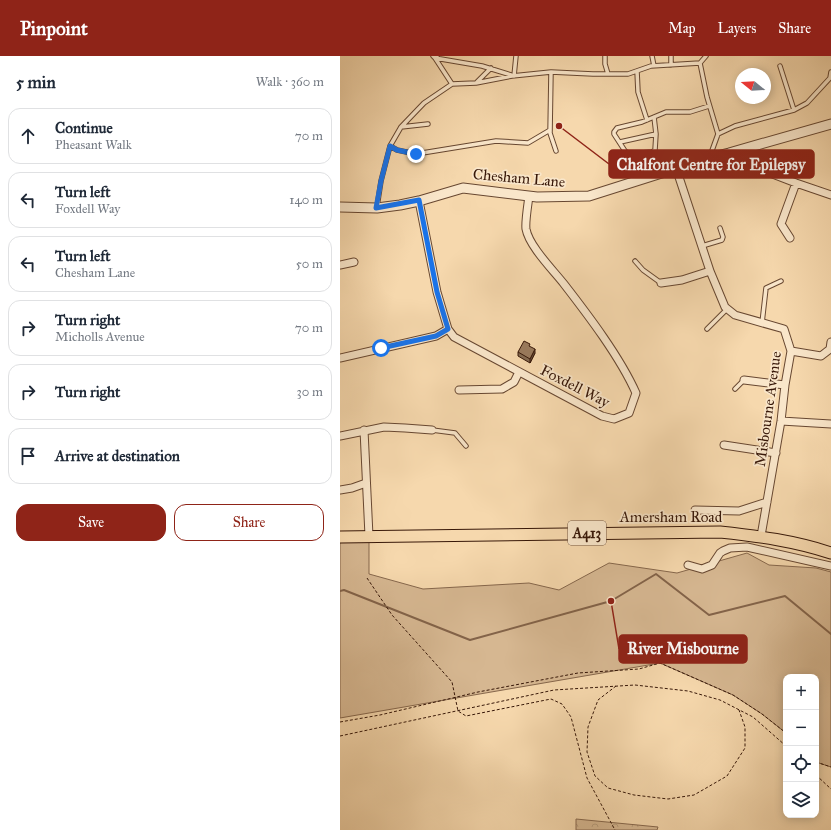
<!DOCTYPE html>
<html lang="en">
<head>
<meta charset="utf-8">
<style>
  :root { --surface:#fff; --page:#f2f2f3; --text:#1f2937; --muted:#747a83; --line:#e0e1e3; --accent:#8f2418 }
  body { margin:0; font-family:"IM FELL Great Primer",serif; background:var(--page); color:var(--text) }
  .controls { position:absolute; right:12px; bottom:12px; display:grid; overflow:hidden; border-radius:8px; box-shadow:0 2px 10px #0003 }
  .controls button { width:36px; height:36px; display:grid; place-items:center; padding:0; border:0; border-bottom:1px solid var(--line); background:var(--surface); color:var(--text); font:20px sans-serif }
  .compass { position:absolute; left:395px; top:12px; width:36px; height:36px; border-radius:50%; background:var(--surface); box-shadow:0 2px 10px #0003; rotate:288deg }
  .stop { position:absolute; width:12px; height:12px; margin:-9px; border:3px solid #1a73e8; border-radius:50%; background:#fff }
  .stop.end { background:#1a73e8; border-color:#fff; box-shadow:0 1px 4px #0008 }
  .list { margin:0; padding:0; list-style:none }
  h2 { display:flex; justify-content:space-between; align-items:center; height:52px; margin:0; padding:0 16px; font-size:17px }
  h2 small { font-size:13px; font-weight:400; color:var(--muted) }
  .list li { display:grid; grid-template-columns:26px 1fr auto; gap:12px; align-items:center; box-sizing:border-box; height:56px; margin:0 8px 8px; padding:0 8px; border:1px solid var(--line); border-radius:12px }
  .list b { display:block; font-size:15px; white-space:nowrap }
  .list p { margin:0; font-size:13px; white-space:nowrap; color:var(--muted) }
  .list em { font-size:13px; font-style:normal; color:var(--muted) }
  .actions { display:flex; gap:8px; padding:12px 16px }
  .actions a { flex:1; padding:9px 0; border:1px solid var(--accent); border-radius:12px; text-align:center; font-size:14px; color:var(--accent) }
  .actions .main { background:var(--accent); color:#fff }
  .icon { flex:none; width:22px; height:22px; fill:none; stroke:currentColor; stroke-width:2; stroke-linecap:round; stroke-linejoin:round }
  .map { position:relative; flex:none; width:491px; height:774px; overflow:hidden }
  header { display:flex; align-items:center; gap:24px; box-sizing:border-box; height:56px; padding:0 20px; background:var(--accent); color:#fff }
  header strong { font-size:19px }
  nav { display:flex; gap:22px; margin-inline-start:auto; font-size:14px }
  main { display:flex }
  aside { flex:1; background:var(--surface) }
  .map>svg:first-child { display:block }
  .grass { fill:#d6b791; stroke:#86674c }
  .forest { fill:url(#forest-crowns); stroke:#86674c }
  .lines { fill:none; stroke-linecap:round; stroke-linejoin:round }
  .stream { stroke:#836349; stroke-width:2 }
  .service-casing { stroke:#674731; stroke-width:5.5 }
  .minor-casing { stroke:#674731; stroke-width:9 }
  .tertiary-casing { stroke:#674731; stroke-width:11 }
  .trunk-casing { stroke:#371708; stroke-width:13 }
  .path { stroke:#371708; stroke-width:1; stroke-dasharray:3 2; stroke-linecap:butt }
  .service { stroke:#f9e6ca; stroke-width:3.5 }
  .minor { stroke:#f9e6ca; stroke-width:7 }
  .tertiary { stroke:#f9e6ca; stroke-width:9 }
  .trunk { stroke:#f6d8ad; stroke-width:11 }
  .wall { fill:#846a51; stroke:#371708 }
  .shaded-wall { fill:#6c5642; stroke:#371708 }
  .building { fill:#9a7b5e; stroke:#371708 }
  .route { stroke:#1a73e8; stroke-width:5 }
  .labels { text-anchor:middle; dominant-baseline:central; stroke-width:3.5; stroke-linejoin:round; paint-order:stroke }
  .shield { fill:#f9e6ca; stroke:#715542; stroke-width:1 }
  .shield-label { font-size:14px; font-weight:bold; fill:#371708 }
  .street-label { font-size:15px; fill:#371708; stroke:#f9e6ca }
  .leader { fill:none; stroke:#8f2418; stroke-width:1.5 }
  .callout-dot { fill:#8f2418; stroke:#f9e6ca; stroke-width:1.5 }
  .callout { fill:#8f2418; stroke:#8f2418; stroke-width:1.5 }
  .callout-label { font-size:16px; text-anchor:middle; font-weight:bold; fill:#fff }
</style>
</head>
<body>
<header>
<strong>Pinpoint</strong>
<nav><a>Map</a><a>Layers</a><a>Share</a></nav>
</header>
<main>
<aside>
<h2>5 min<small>Walk · 360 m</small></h2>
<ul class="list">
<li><svg class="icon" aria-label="ahead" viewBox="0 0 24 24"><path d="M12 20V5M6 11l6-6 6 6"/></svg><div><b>Continue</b><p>Pheasant Walk</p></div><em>70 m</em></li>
<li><svg class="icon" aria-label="left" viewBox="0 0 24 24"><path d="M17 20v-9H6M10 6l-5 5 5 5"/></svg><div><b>Turn left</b><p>Foxdell Way</p></div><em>140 m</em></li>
<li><svg class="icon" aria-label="left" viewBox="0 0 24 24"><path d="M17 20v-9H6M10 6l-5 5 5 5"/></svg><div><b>Turn left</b><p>Chesham Lane</p></div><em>50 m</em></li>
<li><svg class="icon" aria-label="right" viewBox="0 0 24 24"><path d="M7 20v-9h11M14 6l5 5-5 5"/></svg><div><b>Turn right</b><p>Micholls Avenue</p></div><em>70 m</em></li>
<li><svg class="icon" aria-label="right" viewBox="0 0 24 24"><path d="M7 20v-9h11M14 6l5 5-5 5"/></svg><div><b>Turn right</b></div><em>30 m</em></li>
<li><svg class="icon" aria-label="arrive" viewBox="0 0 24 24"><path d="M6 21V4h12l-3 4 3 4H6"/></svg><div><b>Arrive at destination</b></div></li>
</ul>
<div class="actions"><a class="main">Save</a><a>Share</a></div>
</aside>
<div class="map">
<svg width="491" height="774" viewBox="0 0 491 774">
  <defs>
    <pattern id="forest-crowns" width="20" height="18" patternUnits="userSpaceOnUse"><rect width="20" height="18" fill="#d6b791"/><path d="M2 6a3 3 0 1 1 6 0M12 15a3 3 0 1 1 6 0" fill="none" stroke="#b89d7c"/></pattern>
  </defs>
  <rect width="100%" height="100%" fill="#f6d8ad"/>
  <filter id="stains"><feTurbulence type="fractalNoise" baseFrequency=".005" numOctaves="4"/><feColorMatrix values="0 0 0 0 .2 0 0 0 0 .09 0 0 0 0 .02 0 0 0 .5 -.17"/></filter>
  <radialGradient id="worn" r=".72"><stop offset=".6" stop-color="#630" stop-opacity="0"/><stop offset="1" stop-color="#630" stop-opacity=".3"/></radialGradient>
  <path class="grass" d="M0,480H29V518L83,533L189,527L219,534L269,507L337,517L407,497L429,509L476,512L491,516V711L476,706V621H446V677L422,658L393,639L320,607L0,662Z"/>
  <path class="forest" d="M236,763L318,771L317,774H236Z"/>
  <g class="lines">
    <path class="stream" d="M0,535L4,534L130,584L271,545L316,518L369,559L445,540L491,578"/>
    <defs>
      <path id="service" d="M93,0L95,2L112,28
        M97,0L95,2L142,10L171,19
        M265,0V8L268,18
        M312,0L314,10
        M331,0V9
        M360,7L367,41L378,78L370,100
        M440,10L454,54
        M297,15L298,36L307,64
        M211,16L210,77L216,95
        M174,20L176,0
        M137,26L151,12
        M314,61L316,78L315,94L312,96L289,98L285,95L274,78V76L277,72L302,66L326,56H350L369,50
        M61,71L88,68
        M378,78L395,70L454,54L467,47L490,22L491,16
        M280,86L316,78
        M50,90L57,94L76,98L156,85L188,87L210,74
        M37,151L41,125L50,90L61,71L84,47L112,28L136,27L172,20L211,16L253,18H288L311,10L360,7L366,0
        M362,190L382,184L383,181L380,172
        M295,205L303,214L321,227
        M422,267L426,232L441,225
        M367,273L387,253
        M395,333L404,324
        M92,374L115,377L126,390"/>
      <path id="minor" d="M389,97L401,106L456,127L491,139
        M336,112L370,215L385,251L395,259L444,273L451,295L445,329L441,365L421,480
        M79,145L97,236L108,273L114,281L262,360L274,363L289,357L296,337C280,301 248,259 224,228C213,214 189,190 186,173C185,166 188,148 189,140
        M450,182L441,168L456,127
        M0,209L14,206
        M321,227L342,224L370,215
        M451,295L481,300L490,293L491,286
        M0,302L96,280L108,273
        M404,324L445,329
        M119,334L162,333L174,326L179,316
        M441,365L491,368
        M24,374L29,480
        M0,380L44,371L65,372L92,374
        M384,389L436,397
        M0,434L12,432L26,427
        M355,454L399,455L427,446
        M348,509L362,513L372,509L380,497L383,495L390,492L407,491L491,510"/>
      <path id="tertiary" d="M0,151L37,152L60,149L79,145L123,132L197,141L249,140L369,102L389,97L491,68"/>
      <path id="trunk" d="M0,481L380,476C418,480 455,485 491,497"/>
    </defs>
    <use href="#service" class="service-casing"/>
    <use href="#minor" class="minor-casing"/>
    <use href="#tertiary" class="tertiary-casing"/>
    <use href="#trunk" class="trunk-casing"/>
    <path class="path" d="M27,522L52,559L112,626L118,655L126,660L211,643L222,648L231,661L247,722L275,774
      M276,630L258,644L248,671L247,696L255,720L268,732L294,739L328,743L354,739L387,720L405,692V671L399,654
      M0,666L40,659L138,636L238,617L299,613L320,607L393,639L422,658L446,677
      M0,680L214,634L295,629L348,635L380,644L413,661L446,690
      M476,706L491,711
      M476,719L491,733"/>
    <use href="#service" class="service"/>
    <use href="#minor" class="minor"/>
    <use href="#tertiary" class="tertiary"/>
    <use href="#trunk" class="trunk"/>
  </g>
  <path class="wall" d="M190,291L195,297L190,307L178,300V296Z"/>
  <path class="shaded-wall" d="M195,293V297L190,307V303Z"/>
  <path class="building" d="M184,285L190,288L189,290L195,293L190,303L178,296Z"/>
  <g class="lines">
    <path class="route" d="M41,292L96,280L108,273L97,236L79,144L36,152L41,125L50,90L57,94L76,98"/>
  </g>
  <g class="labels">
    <rect class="shield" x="228" y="465" width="38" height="24" rx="3"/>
    <g class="shield-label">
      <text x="247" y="477">A413</text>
    </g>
    <g class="street-label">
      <text transform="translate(179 122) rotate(5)">Chesham Lane</text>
      <text transform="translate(235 330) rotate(27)">Foxdell Way</text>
      <text transform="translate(428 353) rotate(-82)">Misbourne Avenue</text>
      <text x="331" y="461">Amersham Road</text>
    </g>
  </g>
  <path class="leader" d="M219 70L269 108M271 545L279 593"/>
  <g class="callout-dot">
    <circle cx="219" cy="70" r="4"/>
    <circle cx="271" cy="545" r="4"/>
  </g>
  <g class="callout">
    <rect x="269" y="94" width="205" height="28" rx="4"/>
    <rect x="279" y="579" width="128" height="28" rx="4"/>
  </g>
  <g class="callout-label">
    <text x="371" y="114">Chalfont Centre for Epilepsy</text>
    <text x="343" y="598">River Misbourne</text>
  </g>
  <rect width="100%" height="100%" filter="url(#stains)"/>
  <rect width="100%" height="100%" fill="url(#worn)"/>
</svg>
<div class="controls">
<button>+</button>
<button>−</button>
<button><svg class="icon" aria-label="locate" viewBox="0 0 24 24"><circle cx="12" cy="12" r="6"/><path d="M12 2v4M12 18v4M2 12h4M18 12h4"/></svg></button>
<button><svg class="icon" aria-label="layers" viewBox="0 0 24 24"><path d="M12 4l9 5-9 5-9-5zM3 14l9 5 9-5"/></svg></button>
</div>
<svg class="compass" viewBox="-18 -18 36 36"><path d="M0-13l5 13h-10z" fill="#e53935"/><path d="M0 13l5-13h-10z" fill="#747a83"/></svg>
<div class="stop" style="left:41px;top:292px"></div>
<div class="stop end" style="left:76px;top:98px"></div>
</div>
</main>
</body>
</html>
